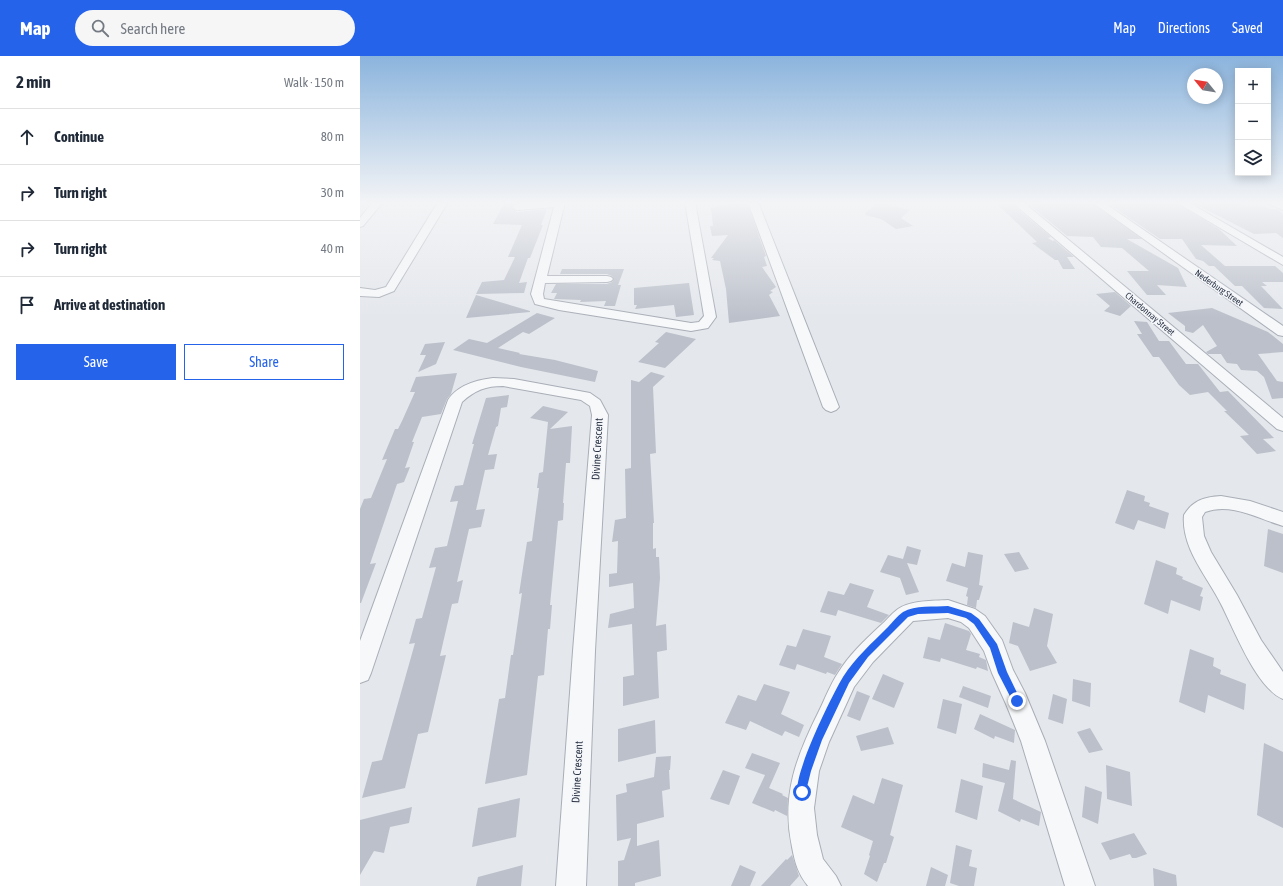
<!DOCTYPE html>
<html lang="en">
<head>
<meta charset="utf-8">
<style>
  :root { --surface:#fff; --page:#f6f6f7; --text:#1f2937; --muted:#747a83; --line:#e0e1e3; --accent:#2563eb }
  body { margin:0; font-family:"Asap Condensed",sans-serif; background:var(--page); color:var(--text) }
  .controls { position:absolute; right:12px; top:12px; display:grid; overflow:hidden; border-radius:0px; box-shadow:0 2px 10px #0003 }
  .controls button { width:36px; height:36px; display:grid; place-items:center; padding:0; border:0; border-bottom:1px solid var(--line); background:var(--surface); color:var(--text); font:20px sans-serif }
  .compass { position:absolute; left:827px; top:12px; width:36px; height:36px; border-radius:50%; background:var(--surface); box-shadow:0 2px 10px #0003; rotate:300deg }
  .stop { position:absolute; width:12px; height:12px; margin:-9px; border:3px solid #2563eb; border-radius:50%; background:#fff }
  .stop.end { background:#2563eb; border-color:#fff; box-shadow:0 1px 4px #0008 }
  .list { margin:0; padding:0; list-style:none }
  h2 { display:flex; justify-content:space-between; align-items:center; height:52px; margin:0; padding:0 16px; font-size:17px }
  h2 small { font-size:13px; font-weight:400; color:var(--muted) }
  .list li { display:grid; grid-template-columns:26px 1fr auto; gap:12px; align-items:center; box-sizing:border-box; height:56px; padding:0 16px; border-top:1px solid var(--line) }
  .list b { display:block; font-size:15px; white-space:nowrap }
  .list em { font-size:13px; font-style:normal; color:var(--muted) }
  .actions { display:flex; gap:8px; padding:12px 16px }
  .actions a { flex:1; padding:9px 0; border:1px solid var(--accent); border-radius:0px; text-align:center; font-size:14px; color:var(--accent) }
  .actions .main { background:var(--accent); color:#fff }
  .icon { flex:none; width:22px; height:22px; fill:none; stroke:currentColor; stroke-width:2; stroke-linecap:round; stroke-linejoin:round }
  .map { position:relative; flex:none; width:923px; height:830px; overflow:hidden }
  header { display:flex; align-items:center; gap:24px; box-sizing:border-box; height:56px; padding:0 20px; background:var(--accent); color:#fff }
  header strong { font-size:19px }
  nav { display:flex; gap:22px; margin-inline-start:auto; font-size:14px }
  .search { width:280px; height:36px; background:var(--page); display:flex; align-items:center; gap:10px; box-sizing:border-box; padding:0 14px; border-radius:22px; color:var(--muted); font-size:15px }
  main { display:flex }
  aside { flex:1; background:var(--surface) }
  .map>svg:first-child { display:block }
  .building { fill:#bbc0ca }
  .lines { fill:none; stroke-linecap:round; stroke-linejoin:round }
  .minor-casing { stroke:#a9aeb7; stroke-width:2 }
  .minor { fill:#f7f8fa; fill-rule:evenodd }
  .route { fill:#2563eb }
  .labels { text-anchor:middle; dominant-baseline:central; stroke-width:3; stroke-linejoin:round; paint-order:stroke }
  .far-street-label { font-size:9px; fill:#2b3445; stroke:#f4f6f9 }
  .street-label { font-size:11px; fill:#2b3445; stroke:#f4f6f9 }
</style>
</head>
<body>
<header>
<strong>Map</strong>
<div class="search"><svg class="icon" aria-label="search" viewBox="0 0 24 24"><circle cx="10" cy="10" r="6"/><path d="M15 15l6 6"/></svg>Search here</div>
<nav><a>Map</a><a>Directions</a><a>Saved</a></nav>
</header>
<main>
<aside>
<h2>2 min<small>Walk · 150 m</small></h2>
<ul class="list">
<li><svg class="icon" aria-label="ahead" viewBox="0 0 24 24"><path d="M12 20V5M6 11l6-6 6 6"/></svg><div><b>Continue</b></div><em>80 m</em></li>
<li><svg class="icon" aria-label="right" viewBox="0 0 24 24"><path d="M7 20v-9h11M14 6l5 5-5 5"/></svg><div><b>Turn right</b></div><em>30 m</em></li>
<li><svg class="icon" aria-label="right" viewBox="0 0 24 24"><path d="M7 20v-9h11M14 6l5 5-5 5"/></svg><div><b>Turn right</b></div><em>40 m</em></li>
<li><svg class="icon" aria-label="arrive" viewBox="0 0 24 24"><path d="M6 21V4h12l-3 4 3 4H6"/></svg><div><b>Arrive at destination</b></div></li>
</ul>
<div class="actions"><a class="main">Save</a><a>Share</a></div>
</aside>
<div class="map">
<svg width="923" height="830" viewBox="0 0 923 830">
  <rect width="100%" height="100%" fill="#e4e7ec"/>
  <path class="building" d="M145,146H163L156,147L151,150L157,156L187,153L181,169H183L170,202H168L159,227L167,226L164,237L116,238L122,226L144,224L155,201H148L162,169L133,168Z
    M377,146H387L406,200L404,201L407,210L402,211L416,231L410,235L413,236L409,239L420,260L369,267L366,233L360,205L352,204L354,202H351L368,179L352,180L350,170H353L351,152L357,151L356,150L378,148Z
    M672,146H731L782,183H767L818,212L827,231L797,229L806,239H787L767,215H789L762,192L741,191L733,181L707,180L667,147Z
    M746,146H815L859,173L877,190L841,189L865,210H915L923,217V226H902L907,230H901L923,253L904,252L882,230H875L854,210H849L843,205L836,203L822,183H800Z
    M831,146H885V150H904L909,153H917L923,158V182L916,177L894,178Z
    M519,147L550,154L541,162L553,170L536,173L521,163L505,159L507,158L505,157Z
    M637,148H652L691,181L688,182L693,185L694,184L714,201H707L715,213H703L698,204H695L672,187L677,186Z
    M202,213H264L258,229H261L255,250H244L246,245L220,246L221,244L194,243L197,237H191L196,228H247L252,226L254,223L252,220L247,218H200Z
    M329,227L334,259L316,261L314,249L275,253L277,249H274V232Z
    M755,236L771,250L760,260L744,255L750,250L736,238Z
    M116,239L170,255V256L106,262Z
    M852,252L908,276L923,288V296L898,298L917,325L923,326V342L912,343L904,321L897,315L881,314L877,308L867,307L861,298H848L846,296L857,290L843,269L833,277L825,275V270L808,257Z
    M177,257L195,262L169,278L163,276L138,292L160,297L159,298L195,304L238,315L235,326L161,311L93,294L109,283L127,287Z
    M774,265L787,266L799,285H809L826,308H838L860,336L868,335L914,382L903,383L916,395L897,398L880,380L889,379L864,355H867L848,336L830,339L819,329L799,301H793L777,278H782Z
    M306,276L336,283L305,312L278,306L299,287L295,286Z
    M85,286L76,308L58,316L66,299H60L65,288Z
    M291,316L305,320L293,331L296,397L290,398L294,467H293V493L296,492V501H299L300,522L296,570L306,568L307,594L297,596L299,642L263,650V621L274,619L272,568L248,572L250,558L274,552L273,527L249,531V518L257,517L258,485L252,486L255,464L266,462L265,413L271,412V324L279,326Z
    M97,317L91,338L87,343L81,358L62,361L52,386H54L45,412L50,411L44,426L37,428L10,508L16,507L1,547H0V453L4,443L11,442L27,403L22,404L35,373H38L42,365L55,336H50L56,321Z
    M149,339L147,351L141,352L138,370L136,371L128,399L137,398L134,413L125,414L116,454L125,453L121,471L109,473L97,526L103,524L98,547L92,548L80,600L86,599L68,676L58,678L45,732L2,742L12,706L22,704L55,587L49,588L56,563L62,562L76,511L69,512L75,492L87,490L98,445L90,446L95,430L103,429L114,388H112L126,342Z
    M183,350L208,356L190,373L212,370L210,407H206L203,447H204L203,464L198,465L190,549H192L190,573H188L184,619L178,620L167,719L125,728L139,643L145,642L151,599H153L162,537L159,538L164,505L167,486L172,485L179,432H177L179,417L183,416L188,366L170,362Z
    M767,434L785,440L784,445L790,447L789,450L809,457L805,473L778,464L774,474L755,467Z
    M908,473L923,478V517L904,510Z
    M547,490L561,494L557,509L547,507L559,536L546,539L540,522L520,516L528,499L543,503Z
    M608,496L623,499L619,529L623,530L619,544H617L616,552L607,549L608,541L606,540L608,532L586,525L592,507L605,511Z
    M659,496L669,513L655,516L644,498Z
    M796,504L817,512L816,518L823,521L822,523L843,532L840,540L843,541L840,555L811,544L808,558L784,548Z
    M490,527L514,534L507,551L529,559L521,567L478,554L476,560L460,556L468,535L484,539Z
    M674,552L693,558L687,590L697,607L670,615L658,590L649,587L653,566L669,571Z
    M585,567L609,575L611,578L606,594L620,598L619,601L626,604L628,615L617,611L616,613L581,602L580,606L563,602L568,581L580,584Z
    M443,573L471,580L464,601L482,608L475,619L467,616L466,618L437,608L435,614L419,609L427,589L436,591Z
    M830,593L854,602L853,610L861,614L860,618L886,628L884,654L848,639L845,657L819,646Z
    M523,618L544,627L534,652L512,643Z
    M713,623L731,627L730,651L712,645Z
    M404,628L430,636L421,658L444,669L439,681L425,675L422,680L390,665L386,674L365,667L378,639L396,645Z
    M603,630L631,640L628,652L599,641Z
    M497,635L510,640L500,665L487,660Z
    M693,638L707,643L703,668L688,663Z
    M583,643L602,648L596,678L577,672Z
    M620,658L655,674L654,687L635,680L634,683L614,673Z
    M295,664L296,697L258,706V673Z
    M528,671L534,688L501,695L496,680Z
    M730,672L743,694L729,697L717,676Z
    M904,687L923,696V772L897,759Z
    M392,697L420,707L409,732L423,738L422,739L428,742L427,760L415,754L414,756L392,747L405,719L385,712Z
    M311,700L310,714H309L310,733L302,735L304,761L277,768V790L299,784L301,820L275,827V830H258V805L264,804L271,782L257,785L256,739L267,736L266,728L294,721L296,701Z
    M651,704L656,705L653,743L681,756L679,770L661,763L660,766L638,755L645,727L622,721L623,707L649,714Z
    M746,709L770,716L772,750L747,743Z
    M363,714L380,720L369,749L350,743Z
    M522,722L543,729L530,779L534,781L526,807H524L517,826L504,818L510,800L509,799L513,785L481,771L493,739L514,748Z
    M601,723L623,730L617,764L595,756Z
    M725,730L742,736L738,768L722,761Z
    M160,742L156,781L112,791L118,752Z
    M52,751L49,767L30,771L24,797L14,795L0,819V764Z
    M774,777L787,798L776,802H772L770,798L750,804L741,787Z
    M596,789L612,794L609,810L617,812L614,830H599L590,827Z
    M432,799L439,820L430,830H401L426,803L427,804Z
    M163,809L161,830H116L118,821Z
    M380,809L396,816L390,830H371Z
    M571,811L588,819L585,830H566Z
    M793,812L816,819L817,830H794Z"/>
  <g class="lines">
    <defs>
      <path id="minor" d="M13,146H23L3,170L0,171V162Z
        M78,146H88L34,235L19,241L0,240V232L15,234L26,231Z
        M186,146H205L187,220H247L251,221L253,223L251,225L247,226L185,227L183,238L184,243L331,267L339,266L344,260L325,146H335L356,261L348,272L331,275L199,254L175,248L171,238L194,151L157,154L152,151L157,148Z
        M388,146H398L479,351L476,354L471,356L466,354L463,351Z
        M652,146H663L923,362V375L917,373Z
        M732,146H743L923,270V280L918,279Z
        M816,146H828L923,201V209Z
        M905,146H919L923,148V154Z
        M133,322L154,323L230,337L240,344L248,359L235,595L226,830H196L213,595L232,359L230,350L221,344L143,330C126,330 115,334 102,346L11,617L8,624L0,627V585L88,344C98,329 116,324 133,322Z
        M861,440L890,445L923,456V470C899,463 871,446 845,456L842,461L844,480L851,496L877,539L901,584L923,616V643C896,632 874,573 861,548C847,520 821,492 824,459C833,444 845,441 861,440Z
        M588,544L615,553L625,560L642,584L653,614L665,637L685,685L735,830H705L661,685L646,648L632,617L624,595L609,572L601,566L588,562L553,565L513,606L494,631L469,686L459,715L454,752L457,779L463,803L476,820L481,830H448C438,818 435,807 432,791C421,740 436,701 459,655C465,643 470,629 478,617C489,599 505,584 520,570C526,565 531,558 538,553C551,544 572,545 588,544Z"/>
    </defs>
    <use href="#minor" class="minor-casing"/>
    <use href="#minor" class="minor"/>
  </g>
  <linearGradient id="sky" x2="0" y2="1"><stop stop-color="#8bb4dd"/><stop offset="0.56" stop-color="#f3f4f6"/><stop offset="1" stop-color="#f3f4f6" stop-opacity="0"/></linearGradient>
  <rect width="923" height="262" fill="url(#sky)"/>
  <path class="route" d="M588,550L611,557L619,563L637,588L647,616L661,645L660,648L657,649L654,648L638,617L630,592L614,568L606,562L588,557L558,558L548,561L508,601L489,627L462,684L451,715L445,739L442,741L438,739C431,722 472,639 483,621C495,602 512,587 528,571C532,567 537,560 543,556C555,549 574,551 588,550Z"/>
  <g class="labels">
    <g class="far-street-label">
      <text transform="translate(859 232) rotate(35)">Nederburg Street</text>
      <text transform="translate(790 258) rotate(40)">Chardonnay Street</text>
    </g>
    <g class="street-label">
      <text transform="translate(237 393) rotate(-87)">Divine Crescent</text>
      <text transform="translate(217 716) rotate(-87)">Divine Crescent</text>
    </g>
  </g>
</svg>
<div class="controls">
<button>+</button>
<button>−</button>
<button><svg class="icon" aria-label="layers" viewBox="0 0 24 24"><path d="M12 4l9 5-9 5-9-5zM3 14l9 5 9-5"/></svg></button>
</div>
<svg class="compass" viewBox="-18 -18 36 36"><path d="M0-13l5 13h-10z" fill="#e53935"/><path d="M0 13l5-13h-10z" fill="#747a83"/></svg>
<div class="stop" style="left:442px;top:736px"></div>
<div class="stop end" style="left:657px;top:645px"></div>
</div>
</main>
</body>
</html>
